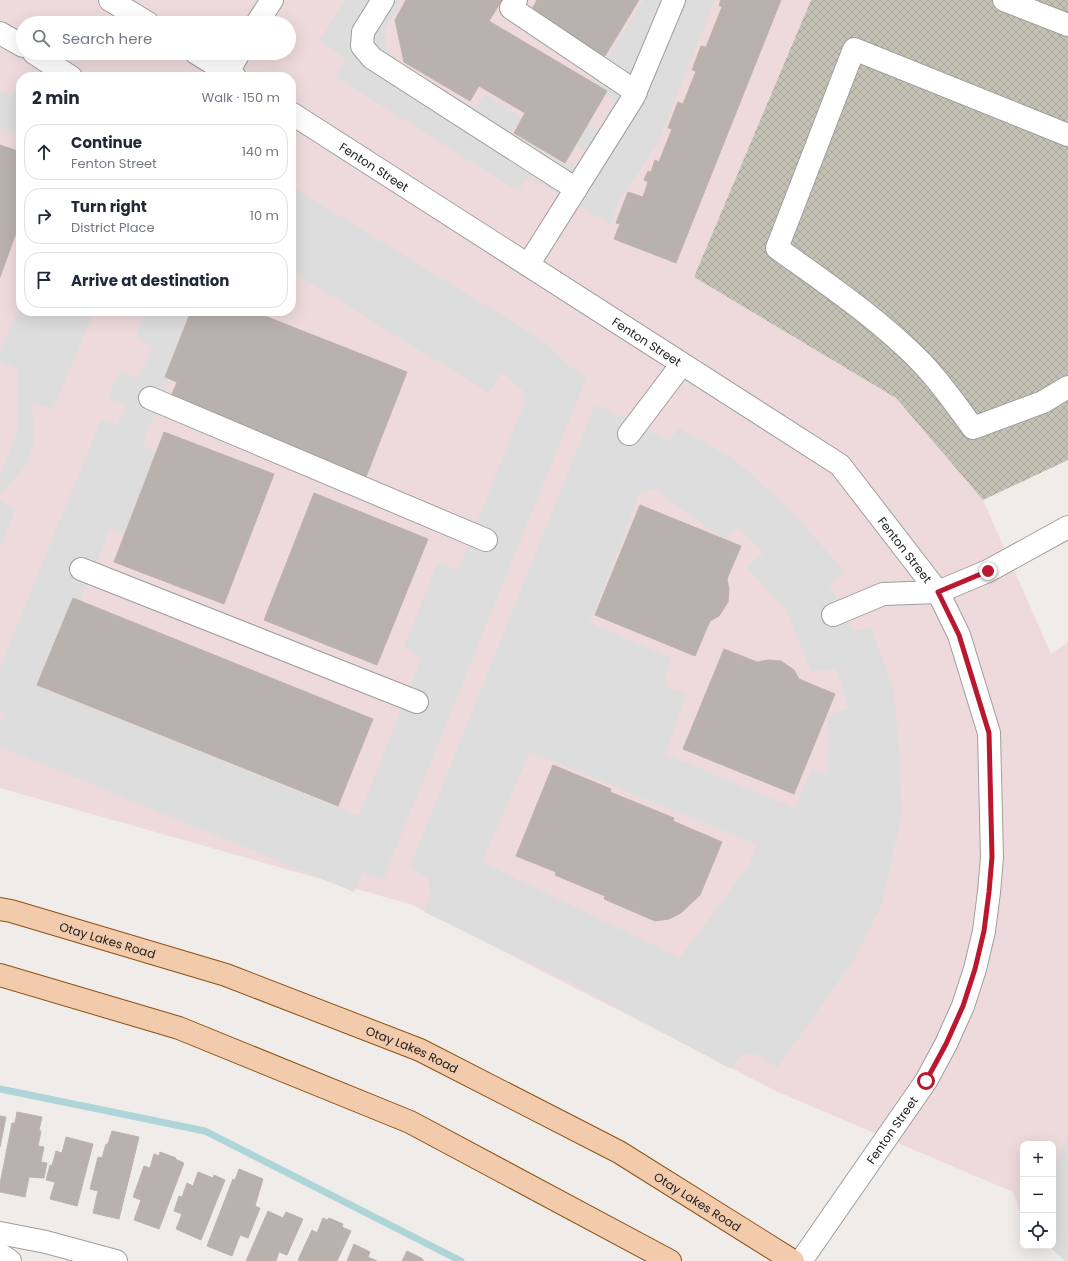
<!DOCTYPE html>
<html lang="en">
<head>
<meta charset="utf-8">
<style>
  :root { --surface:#fff; --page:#f2f2f3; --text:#1f2937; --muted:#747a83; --line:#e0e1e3 }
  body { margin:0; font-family:Poppins,sans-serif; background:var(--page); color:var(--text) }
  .controls { position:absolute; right:12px; bottom:12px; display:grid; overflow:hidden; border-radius:8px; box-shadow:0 4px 16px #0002 }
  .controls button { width:36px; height:36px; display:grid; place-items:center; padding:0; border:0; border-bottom:1px solid var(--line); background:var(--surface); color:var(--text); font:20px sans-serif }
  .stop { position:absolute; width:12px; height:12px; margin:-9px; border:3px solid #ba182f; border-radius:50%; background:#fff }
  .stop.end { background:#ba182f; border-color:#fff; box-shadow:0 1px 4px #0008 }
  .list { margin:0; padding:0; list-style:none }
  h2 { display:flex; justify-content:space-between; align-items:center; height:52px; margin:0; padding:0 16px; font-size:17px }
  h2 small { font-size:13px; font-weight:400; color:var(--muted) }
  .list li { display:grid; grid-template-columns:26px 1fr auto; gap:12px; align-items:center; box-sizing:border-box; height:56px; margin:0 8px 8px; padding:0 8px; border:1px solid var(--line); border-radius:16px }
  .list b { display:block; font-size:15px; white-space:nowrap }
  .list p { margin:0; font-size:13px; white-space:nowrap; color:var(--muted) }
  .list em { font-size:13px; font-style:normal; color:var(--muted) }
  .icon { flex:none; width:22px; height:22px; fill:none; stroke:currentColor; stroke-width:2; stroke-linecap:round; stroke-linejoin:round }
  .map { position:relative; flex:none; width:1068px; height:1261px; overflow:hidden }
  .search { position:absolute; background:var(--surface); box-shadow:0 4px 16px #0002; left:16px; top:16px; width:280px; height:44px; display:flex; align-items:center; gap:10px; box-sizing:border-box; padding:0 14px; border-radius:22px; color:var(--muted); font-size:15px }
  .panel { position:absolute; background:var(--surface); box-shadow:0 4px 16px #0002; left:16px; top:72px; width:280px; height:244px; border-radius:16px }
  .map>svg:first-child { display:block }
  .commercial { fill:#eedadc; fill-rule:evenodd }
  .construction { fill:url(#construction-cross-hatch) }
  .parking { fill:#ddd; fill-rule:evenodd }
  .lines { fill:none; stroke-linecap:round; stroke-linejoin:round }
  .stream { stroke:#aed5d8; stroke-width:7 }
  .building { fill:#b9b1ae; stroke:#c0b2ac }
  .minor-casing { stroke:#9e9e9e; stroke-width:24 }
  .major-casing { stroke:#8c5212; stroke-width:24 }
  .minor { stroke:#fff; stroke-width:22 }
  .major { stroke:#f2caac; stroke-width:22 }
  .route { stroke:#ba182f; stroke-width:5 }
  .labels { text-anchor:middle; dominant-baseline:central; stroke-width:3.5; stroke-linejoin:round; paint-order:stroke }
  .street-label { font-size:12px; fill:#212121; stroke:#fff }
</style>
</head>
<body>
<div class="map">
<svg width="1068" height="1261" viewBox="0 0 1068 1261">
  <defs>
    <pattern id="construction-cross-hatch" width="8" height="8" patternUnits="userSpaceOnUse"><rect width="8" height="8" fill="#c4c2b5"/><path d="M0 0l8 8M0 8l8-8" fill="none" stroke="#a8a69b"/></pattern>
  </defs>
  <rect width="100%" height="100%" fill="#f0ece9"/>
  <path class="commercial" d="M0,0H811L694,277L896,398L983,500L1051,654L1068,642V1261H1065L1049,1246H1053V1144H1023V1220L1013,1192L778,1092L413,905L0,788ZM23,23H289V53H23ZM21,77H291V311H21Z"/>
  <path class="construction" d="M811,0H1068V460L983,500L896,398L694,277Z"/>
  <path class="parking" d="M345,0H402L385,30L386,45L398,62L475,108L485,94L522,118L510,133L567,165L581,162L590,155L572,142L586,124L604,135V126L615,100L590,85L643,0H715L658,143L619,201L611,225L529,176L518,191L336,77L346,59L319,41Z
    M0,90L10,96L17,90L21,92V120L13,134L2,127L0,130Z
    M291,186L544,341L571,368L587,376L383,880L363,872L354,892L0,747V724L5,713L0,711V668L101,419L117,425L126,405L108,398L120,371L138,378L153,346L135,338L145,311H198L142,444L161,455L129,536L110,529L44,689L359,816L422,657L404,647L438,562L458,570L525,401L522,389L501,373L489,393L291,271Z
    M21,303V311H94L53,409L32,403L34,444L25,467L0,495V475L18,430L17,369L0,361V350Z
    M595,405L613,412L668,441L679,428L735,460L789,508L845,572L830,585L853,631L871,627L894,691L900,761L902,813L882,904L853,961L778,1067L758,1055L743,1054L731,1069L570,982L424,912L430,897L429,878L409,868ZM654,489L725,540L739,527L763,553L746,567L786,610L811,671L837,669L848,709L828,715V775L811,769L794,808L665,754L687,694L668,687L665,677L671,658L590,623L639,495ZM530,752L756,844L749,865L680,958L482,862Z
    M0,501L16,509L0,548Z
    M1068,1135V1261H1065L1049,1246H1053V1170Z"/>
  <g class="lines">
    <path class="stream" d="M0,1089L205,1131L461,1261"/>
  </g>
  <path class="building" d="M406,0H502L489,21L607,91L565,163L514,133L525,113L479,86L470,101L404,62L395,20Z
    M537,0H639L605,56L531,11Z
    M721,0H781L676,263L614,239L620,224L616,223L628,192L643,197L648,182L644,180L648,171L651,172L655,160L659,162L672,129L668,128L678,102L683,104L696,71L692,70L701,46L706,47L722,7L719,5Z
    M0,145L21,152V168L19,173L21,174V219L0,277Z
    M191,311H252L407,372L366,477L170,399L177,382L165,377Z
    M164,432L274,474L224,604L114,562Z
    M314,493L428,539L377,665L264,620Z
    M640,505L741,546L727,579L729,589L728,602L719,616L710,621L695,656L595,615Z
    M73,598L373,719L338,806L37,685Z
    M724,649L757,662L768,660L781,661L794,670L799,679L835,694L794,794L683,749Z
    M553,765L611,789L610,792L674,818L673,821L722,842L700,895L681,913L669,919L655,921L604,899L605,896L555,875L556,872L516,856Z
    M17,1112L42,1117L39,1130L41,1131L38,1146L44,1147L41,1162L47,1163L44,1178L29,1177L25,1197L0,1192V1184L12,1123H15Z
    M0,1116L6,1117L0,1147Z
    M112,1131L139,1137L119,1219L93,1213L98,1191L90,1189L98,1157L102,1158L106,1144H108Z
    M66,1137L93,1144L77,1206L50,1199L55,1182L46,1180L50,1165L52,1166L56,1151L62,1153Z
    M160,1152L176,1158L175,1159L184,1163L159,1229L134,1220L141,1200L133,1197L144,1166L150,1168L154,1154L159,1156Z
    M239,1169L263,1179L255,1206L260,1208L248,1238L240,1235L232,1256L207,1246L233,1179L235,1180Z
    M198,1172L213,1178L214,1175L225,1180L201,1240L176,1229L182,1214L174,1211L179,1196L182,1197L187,1183L193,1186Z
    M268,1211L283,1218L286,1212L303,1219L287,1255L279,1252L276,1261H246Z
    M323,1218L327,1220L329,1218L343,1224L342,1227L351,1231L337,1261H300L298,1260L312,1230L317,1233Z
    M354,1244L370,1252L368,1257L377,1261H347Z
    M407,1251L423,1259L422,1260L424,1261H402Z"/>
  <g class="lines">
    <defs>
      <g id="minor">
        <path d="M110,0L148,23"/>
        <path d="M383,0L363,32L362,46L372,58L576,189"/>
        <path d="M516,0L511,8L636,92"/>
        <path d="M1004,0L1068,25"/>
        <path d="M257,23L272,0"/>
        <path d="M0,33L23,46"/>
        <path d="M34,53L71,77"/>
        <path d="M196,53L235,77"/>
        <path d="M225,77L239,53"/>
        <path id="s1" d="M291,113L840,465L938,592L959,635L989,733L992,857L989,892L984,931L975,969L963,1006L946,1044L926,1081L801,1261"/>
        <path d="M1068,135L854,49L777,248C827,284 879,319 922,363C941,383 957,406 973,428L1043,402L1068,387"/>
        <path d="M528,265L633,98L674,0"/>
        <path d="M150,398L486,540"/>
        <path d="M629,434L682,364"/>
        <path d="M81,569L417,702"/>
        <path d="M833,615L883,594L938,592L988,571L1068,527"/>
        <path d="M0,1233L46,1242L116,1261"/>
        <path d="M0,1254L10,1261"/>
      </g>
      <g id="major">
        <path id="s2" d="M0,909L11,911L226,975L420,1050L619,1152L793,1261"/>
        <path d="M0,975L179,1028L410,1122L670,1261"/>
      </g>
    </defs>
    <use href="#minor" class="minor-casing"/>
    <use href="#major" class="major-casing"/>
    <use href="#minor" class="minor"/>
    <use href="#major" class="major"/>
  </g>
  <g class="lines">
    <path class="route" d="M926,1081L946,1044L963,1006L975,969L984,931L989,892L992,857L989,733L959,635L938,592L988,571"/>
  </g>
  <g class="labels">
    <g class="street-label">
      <text stroke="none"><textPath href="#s1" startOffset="99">Fenton Street</textPath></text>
      <text stroke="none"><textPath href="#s1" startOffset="423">Fenton Street</textPath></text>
      <text stroke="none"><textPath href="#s1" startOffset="759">Fenton Street</textPath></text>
      <text stroke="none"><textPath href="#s2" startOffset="112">Otay Lakes Road</textPath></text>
      <text stroke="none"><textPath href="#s2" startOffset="436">Otay Lakes Road</textPath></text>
      <text transform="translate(892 1130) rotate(-55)">Fenton Street</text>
      <text stroke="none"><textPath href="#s2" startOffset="760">Otay Lakes Road</textPath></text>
    </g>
  </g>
</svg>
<div class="controls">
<button>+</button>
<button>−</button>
<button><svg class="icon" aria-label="locate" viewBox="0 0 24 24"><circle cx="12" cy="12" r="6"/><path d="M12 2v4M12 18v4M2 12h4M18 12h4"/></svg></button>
</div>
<div class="stop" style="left:926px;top:1081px"></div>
<div class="stop end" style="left:988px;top:571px"></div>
<div class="search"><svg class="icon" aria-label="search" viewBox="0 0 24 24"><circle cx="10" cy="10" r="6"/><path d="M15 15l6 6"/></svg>Search here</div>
<section class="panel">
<h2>2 min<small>Walk · 150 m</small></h2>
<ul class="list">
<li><svg class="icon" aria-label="ahead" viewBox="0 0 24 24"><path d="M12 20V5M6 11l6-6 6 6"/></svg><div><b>Continue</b><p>Fenton Street</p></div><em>140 m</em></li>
<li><svg class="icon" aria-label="right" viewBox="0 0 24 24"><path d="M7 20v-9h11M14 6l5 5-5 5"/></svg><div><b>Turn right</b><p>District Place</p></div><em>10 m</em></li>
<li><svg class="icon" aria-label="arrive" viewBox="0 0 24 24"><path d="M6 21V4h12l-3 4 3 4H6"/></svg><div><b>Arrive at destination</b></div></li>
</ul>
</section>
</div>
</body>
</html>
